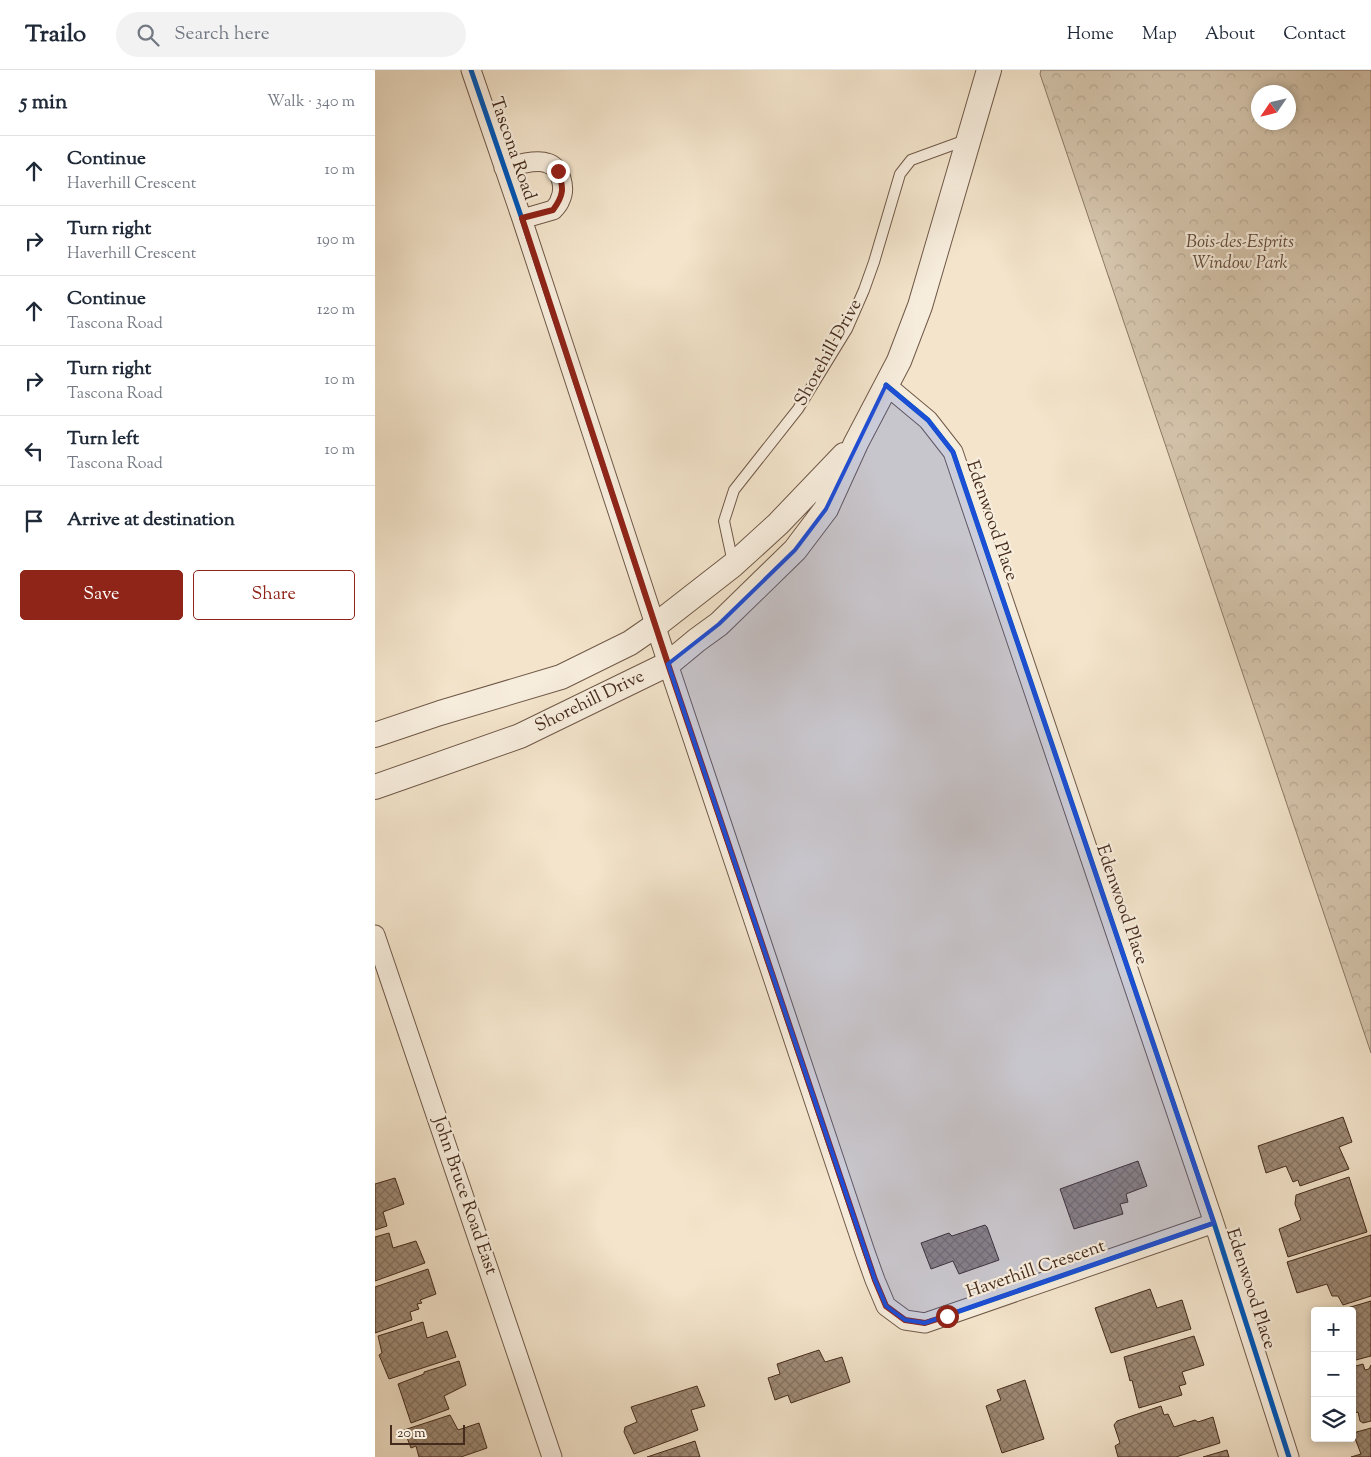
<!DOCTYPE html>
<html lang="en">
<head>
<meta charset="utf-8">
<style>
  :root { --surface:#fff; --page:#f2f2f3; --text:#1f2937; --muted:#747a83; --line:#e0e1e3; --accent:#8f2418 }
  body { margin:0; font-family:"Sorts Mill Goudy",serif; background:var(--page); color:var(--text) }
  .controls { position:absolute; right:15px; bottom:15px; display:grid; overflow:hidden; border-radius:5px; box-shadow:0 2px 8px #0003 }
  .controls button { width:45px; height:45px; display:grid; place-items:center; padding:0; border:0; border-bottom:1px solid var(--line); background:var(--surface); color:var(--text); font:25px sans-serif }
  .compass { position:absolute; left:876px; top:15px; width:45px; height:45px; border-radius:50%; background:var(--surface); box-shadow:0 2px 8px #0003; rotate:235deg }
  .scale { position:absolute; left:15px; bottom:12px; width:75px; box-sizing:border-box; padding-left:5px; border:2px solid #452b1c; border-top:0; font-size:14px; line-height:18px; white-space:nowrap; color:#452b1c; -webkit-text-stroke:4px #f7eddd; paint-order:stroke }
  .stop { position:absolute; width:15px; height:15px; margin:-11px; border:4px solid #8f2418; border-radius:50%; background:#fff }
  .stop.end { background:#8f2418; border-color:#fff; box-shadow:0 1px 5px #0008 }
  .list { margin:0; padding:0; list-style:none }
  h2 { display:flex; justify-content:space-between; align-items:center; height:65px; margin:0; padding:0 20px; font-size:21px }
  h2 small { font-size:16px; font-weight:400; color:var(--muted) }
  .list li { display:grid; grid-template-columns:32px 1fr auto; gap:15px; align-items:center; box-sizing:border-box; height:70px; padding:0 20px; border-top:1px solid var(--line) }
  .list b { display:block; font-size:19px; white-space:nowrap }
  .list p { margin:0; font-size:16px; white-space:nowrap; color:var(--muted) }
  .list em { font-size:16px; font-style:normal; color:var(--muted) }
  .actions { display:flex; gap:10px; padding:15px 20px }
  .actions a { flex:1; padding:11px 0; border:1px solid var(--accent); border-radius:5px; text-align:center; font-size:18px; color:var(--accent) }
  .actions .main { background:var(--accent); color:#fff }
  .icon { flex:none; width:28px; height:28px; fill:none; stroke:currentColor; stroke-width:2; stroke-linecap:round; stroke-linejoin:round }
  .map { position:relative; flex:none; width:996px; height:1387px; overflow:hidden }
  header { display:flex; align-items:center; gap:30px; box-sizing:border-box; height:70px; padding:0 25px; background:var(--surface); border-bottom:1px solid var(--line) }
  header strong { font-size:24px }
  nav { display:flex; gap:28px; margin-inline-start:auto; font-size:18px }
  .search { width:350px; height:45px; background:var(--page); display:flex; align-items:center; gap:12px; box-sizing:border-box; padding:0 18px; border-radius:28px; color:var(--muted); font-size:19px }
  main { display:flex }
  aside { flex:1; background:var(--surface) }
  .map>svg:first-child { display:block }
  .park { fill:url(#park-crowns); stroke:#8d7864; fill-rule:evenodd }
  .building { fill:url(#building-cross-hatch); stroke:#452b1c }
  .lines { fill:none; stroke-linecap:round; stroke-linejoin:round }
  .service-casing { stroke:#705948; stroke-width:12 }
  .minor-casing { stroke:#705948; stroke-width:21 }
  .tertiary-casing { stroke:#705948; stroke-width:26 }
  .service { stroke:#f7eddd; stroke-width:10 }
  .minor { stroke:#f7eddd; stroke-width:19 }
  .tertiary { stroke:#f7eddd; stroke-width:24 }
  .cycleway-casing { stroke:#f7eddd; stroke-width:8 }
  .cycleway { stroke:#0057b8; stroke-width:5 }
  .route { stroke:#8f2418; stroke-width:6 }
  .marked { fill:#1d4ed8; fill-opacity:0.2; stroke:#1d4ed8; stroke-width:4; stroke-linejoin:round }
  .labels { text-anchor:middle; dominant-baseline:central; stroke-width:4.5; stroke-linejoin:round; paint-order:stroke }
  .street-label { font-size:18px; fill:#452b1c; stroke:#f7eddd }
  .park-label { font-size:18px; font-style:italic; fill:#624a39; stroke:#f7eddd }
</style>
</head>
<body>
<header>
<strong>Trailo</strong>
<div class="search"><svg class="icon" aria-label="search" viewBox="0 0 24 24"><circle cx="10" cy="10" r="6"/><path d="M15 15l6 6"/></svg>Search here</div>
<nav><a>Home</a><a>Map</a><a>About</a><a>Contact</a></nav>
</header>
<main>
<aside>
<h2>5 min<small>Walk · 340 m</small></h2>
<ul class="list">
<li><svg class="icon" aria-label="ahead" viewBox="0 0 24 24"><path d="M12 20V5M6 11l6-6 6 6"/></svg><div><b>Continue</b><p>Haverhill Crescent</p></div><em>10 m</em></li>
<li><svg class="icon" aria-label="right" viewBox="0 0 24 24"><path d="M7 20v-9h11M14 6l5 5-5 5"/></svg><div><b>Turn right</b><p>Haverhill Crescent</p></div><em>190 m</em></li>
<li><svg class="icon" aria-label="ahead" viewBox="0 0 24 24"><path d="M12 20V5M6 11l6-6 6 6"/></svg><div><b>Continue</b><p>Tascona Road</p></div><em>120 m</em></li>
<li><svg class="icon" aria-label="right" viewBox="0 0 24 24"><path d="M7 20v-9h11M14 6l5 5-5 5"/></svg><div><b>Turn right</b><p>Tascona Road</p></div><em>10 m</em></li>
<li><svg class="icon" aria-label="left" viewBox="0 0 24 24"><path d="M17 20v-9H6M10 6l-5 5 5 5"/></svg><div><b>Turn left</b><p>Tascona Road</p></div><em>10 m</em></li>
<li><svg class="icon" aria-label="arrive" viewBox="0 0 24 24"><path d="M6 21V4h12l-3 4 3 4H6"/></svg><div><b>Arrive at destination</b></div></li>
</ul>
<div class="actions"><a class="main">Save</a><a>Share</a></div>
</aside>
<div class="map">
<svg width="996" height="1387" viewBox="0 0 996 1387">
  <defs>
    <pattern id="park-crowns" width="20" height="18" patternUnits="userSpaceOnUse" patternTransform="scale(1.25)"><rect width="20" height="18" fill="#d5c5ad"/><path d="M2 6a3 3 0 1 1 6 0M12 15a3 3 0 1 1 6 0" fill="none" stroke="#b8a994"/></pattern>
    <pattern id="building-cross-hatch" width="8" height="8" patternUnits="userSpaceOnUse" patternTransform="scale(1.25)"><rect width="8" height="8" fill="#9f8b77"/><path d="M0 0l8 8M0 8l8-8" fill="none" stroke="#837261"/></pattern>
  </defs>
  <rect width="100%" height="100%" fill="#f3e4cb"/>
  <filter id="stains"><feTurbulence type="fractalNoise" baseFrequency=".004" numOctaves="4"/><feColorMatrix values="0 0 0 0 .2 0 0 0 0 .09 0 0 0 0 .02 0 0 0 .5 -.17"/></filter>
  <radialGradient id="worn" r=".72"><stop offset=".6" stop-color="#630" stop-opacity="0"/><stop offset="1" stop-color="#630" stop-opacity=".3"/></radialGradient>
  <path class="park" d="M666,0H996V983L665,4ZM884,22H914V52H884Z"/>
  <path class="building" d="M968,1047L977,1072L964,1077L974,1099L925,1116L923,1110L918,1112L911,1096L891,1103L883,1076Z
    M763,1091L772,1116L751,1124L753,1132L745,1134L748,1144L699,1159L685,1119Z
    M974,1107L992,1162L913,1187L904,1159L926,1150L920,1134L921,1125Z
    M20,1108L29,1134L8,1142L12,1156L0,1160V1114Z
    M610,1155L612,1157L624,1190L584,1204L578,1191L556,1199L546,1173L574,1163L577,1166Z
    M14,1163L18,1178L41,1171L50,1193L0,1211V1167Z
    M996,1165V1226L968,1235L963,1226H957L952,1214L922,1223L912,1192Z
    M53,1199L61,1224L45,1230L47,1233L42,1234L44,1239L35,1242L37,1250L0,1263V1217Z
    M775,1219L782,1238L807,1230L816,1259L736,1283L720,1238Z
    M996,1231V1286L977,1291V1241H962Z
    M48,1252L52,1268L72,1261L81,1287L14,1309L4,1285L7,1283L3,1266Z
    M819,1266L829,1295L807,1302L811,1314L804,1316L807,1325L764,1338L757,1310L755,1311L749,1287Z
    M444,1280L450,1292L467,1287L475,1312L416,1333L413,1325L400,1330L393,1308L405,1304L402,1294Z
    M84,1291L91,1315L69,1326L74,1339L36,1353L23,1314L49,1304V1302Z
    M988,1294L990,1300L994,1299L996,1295V1351L988,1353L985,1351L983,1342L977,1344V1297Z
    M650,1310L669,1369L627,1383L611,1336L626,1330L622,1320Z
    M322,1316L330,1336L316,1340L323,1360L259,1384L249,1362L250,1357L262,1352L256,1337Z
    M786,1336L789,1345L793,1344L799,1357L820,1350L823,1352L838,1347L845,1373L801,1387H743L740,1376L745,1373L739,1355L742,1351Z
    M75,1345L83,1360L104,1353L112,1378L86,1387H44L41,1376L36,1378L29,1360Z
    M996,1358V1387H976L986,1384L978,1363Z
    M320,1371L325,1387H272Z
    M852,1380L854,1387H828Z"/>
  <g class="lines">
    <defs>
      <path id="service" d="M358,493L349,451L359,420L423,339L472,259L489,220L499,192L525,104L536,90L591,70"/>
      <path id="minor" d="M96,0L147,149L293,594L490,1182L500,1210L511,1236L530,1250L550,1253L839,1153
        M129,98C140,95 162,89 172,93C186,97 191,118 185,130C184,134 181,137 178,140L147,149
        M511,315L553,350L578,382L839,1153L914,1387
        M0,865L177,1387"/>
      <path id="tertiary" d="M0,665L65,643L186,607L255,573L281,555L358,495L403,454L469,385
        M0,717L145,666L293,594L322,570L344,554L420,480L451,439L481,373L524,291L545,236L614,0"/>
    </defs>
    <use href="#service" class="service-casing"/>
    <use href="#minor" class="minor-casing"/>
    <use href="#tertiary" class="tertiary-casing"/>
    <use href="#service" class="service"/>
    <use href="#minor" class="minor"/>
    <use href="#tertiary" class="tertiary"/>
    <defs>
      <path id="cycleway" d="M96,0L147,149L293,594L490,1182L500,1210L511,1236L530,1250L550,1253L839,1153
        M511,315L553,350L578,382L839,1153L914,1387"/>
    </defs>
    <use href="#cycleway" class="cycleway-casing"/>
    <use href="#cycleway" class="cycleway"/>
  </g>
  <g class="lines">
    <path class="route" d="M183,101C189,118 189,125 178,140L147,148L293,594L500,1210L511,1236L530,1250L550,1253L572,1246"/>
  </g>
  <path class="marked" d="M511,315L553,350L578,382L839,1153L550,1253L530,1250L511,1236L500,1210L293,594L344,554L420,480L451,439Z"/>
  <g class="labels">
    <g class="street-label">
      <text transform="translate(137 79) rotate(71)">Tascona Road</text>
      <text transform="translate(454 283) rotate(-61)">Shorehill Drive</text>
      <text transform="translate(616 451) rotate(71)">Edenwood Place</text>
      <text transform="translate(215 632) rotate(-26)">Shorehill Drive</text>
      <text transform="translate(746 835) rotate(71)">Edenwood Place</text>
      <text transform="translate(89 1126) rotate(71)">John Bruce Road East</text>
      <text transform="translate(661 1200) rotate(-19)">Haverhill Crescent</text>
      <text transform="translate(875 1219) rotate(72)">Edenwood Place</text>
    </g>
    <g class="park-label">
      <text x="865" y="173">Bois-des-Esprits<tspan x="865" dy="21">Window Park</tspan></text>
    </g>
  </g>
  <rect width="100%" height="100%" filter="url(#stains)"/>
  <rect width="100%" height="100%" fill="url(#worn)"/>
</svg>
<div class="controls">
<button>+</button>
<button>−</button>
<button><svg class="icon" aria-label="layers" viewBox="0 0 24 24"><path d="M12 4l9 5-9 5-9-5zM3 14l9 5 9-5"/></svg></button>
</div>
<svg class="compass" viewBox="-18 -18 36 36"><path d="M0-13l5 13h-10z" fill="#e53935"/><path d="M0 13l5-13h-10z" fill="#747a83"/></svg>
<div class="scale">20 m</div>
<div class="stop" style="left:572px;top:1246px"></div>
<div class="stop end" style="left:183px;top:101px"></div>
</div>
</main>
</body>
</html>
